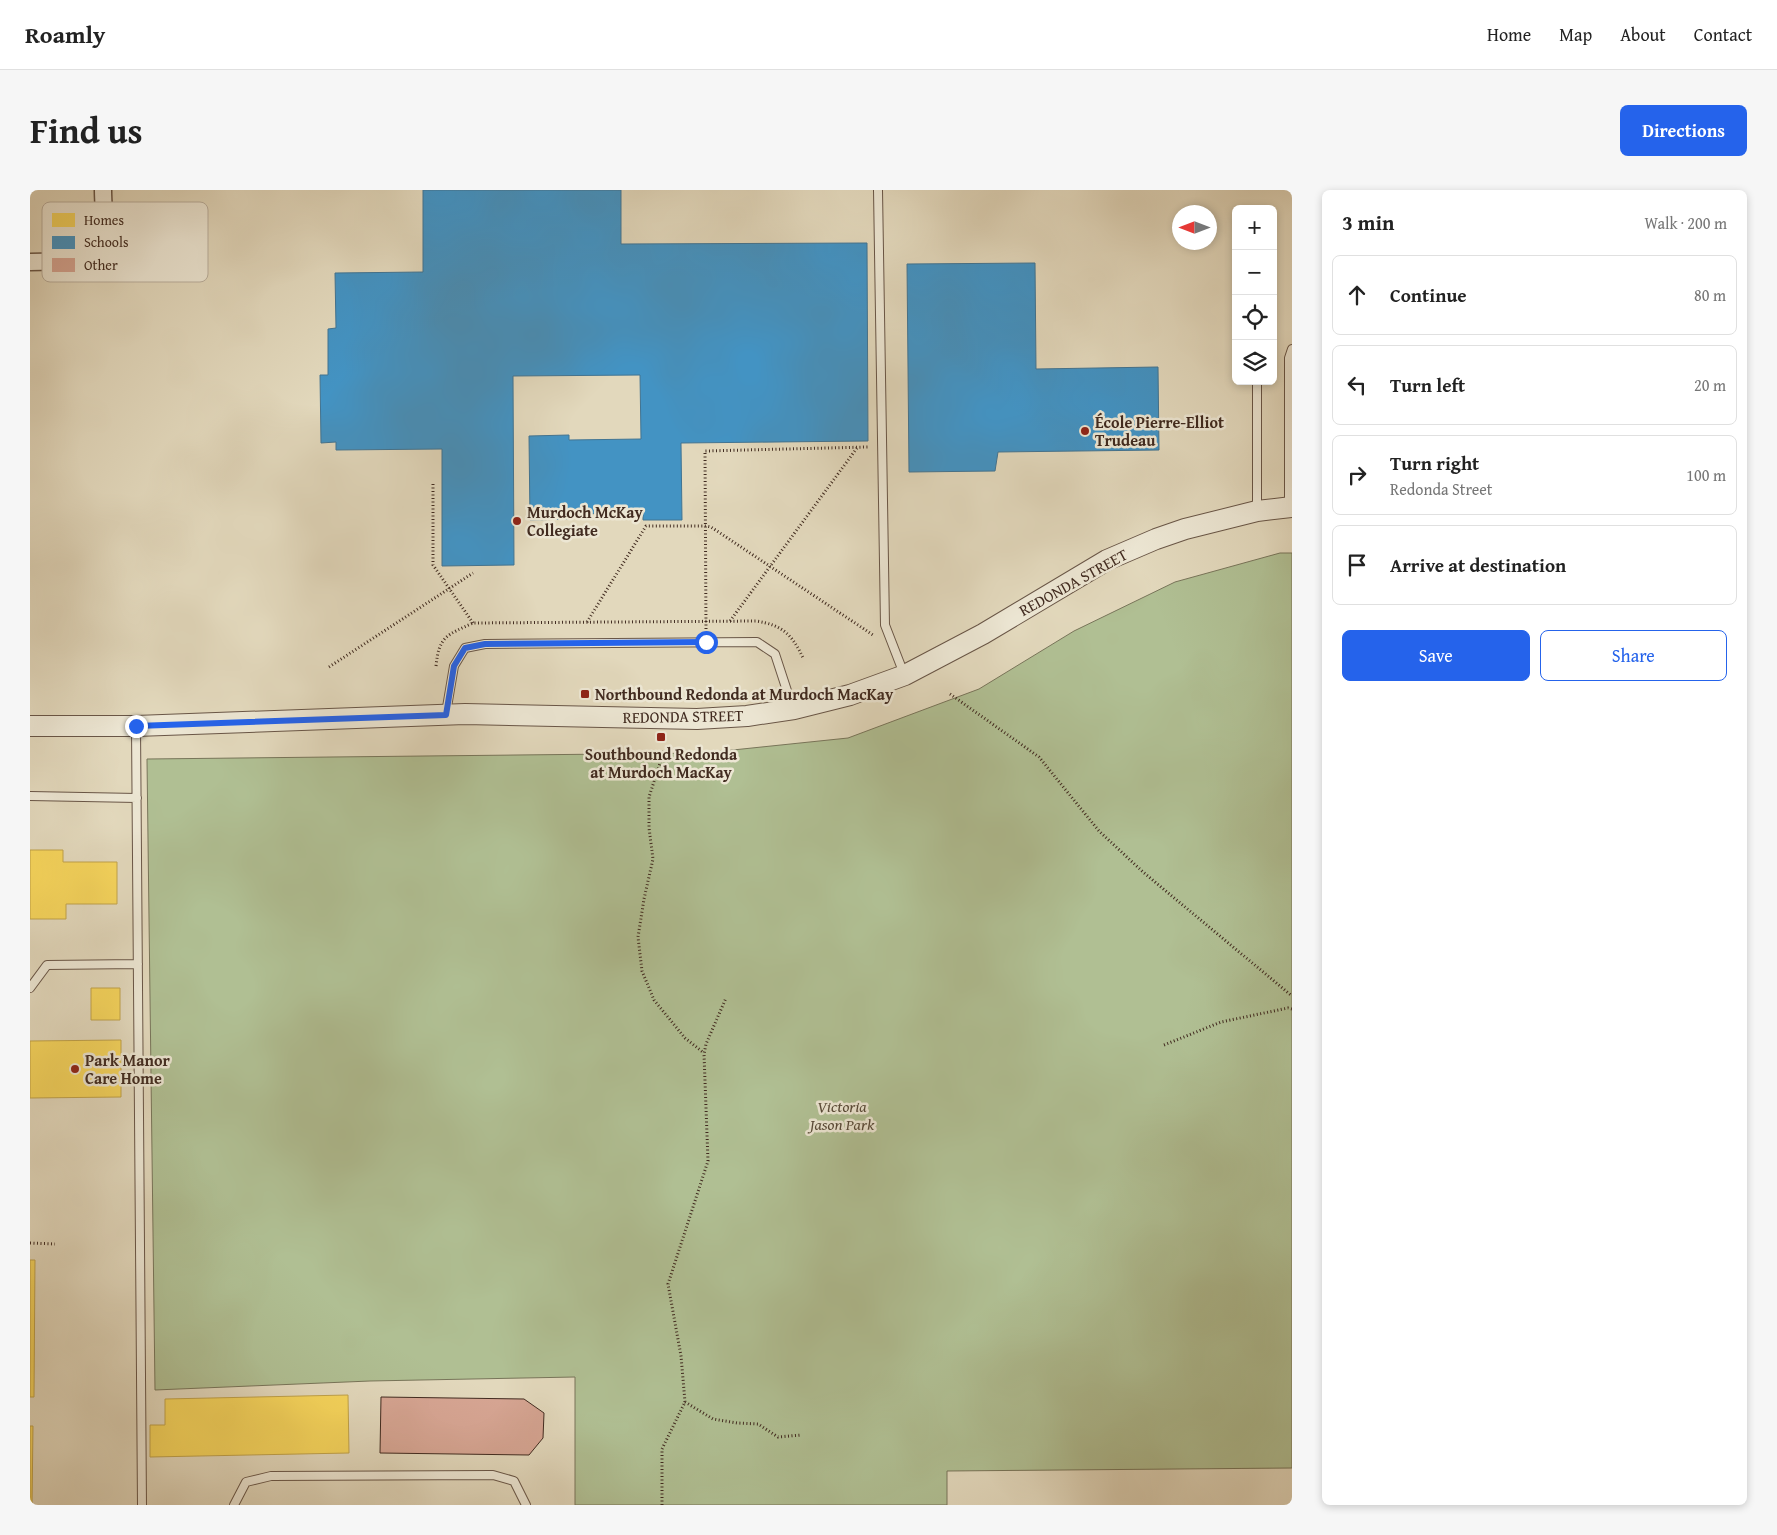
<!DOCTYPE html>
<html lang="en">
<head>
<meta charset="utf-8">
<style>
  :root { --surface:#fff; --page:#f6f6f6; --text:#222; --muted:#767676; --line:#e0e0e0; --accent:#2563eb }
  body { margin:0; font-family:"Gentium Book Plus",serif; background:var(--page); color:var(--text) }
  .controls { position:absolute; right:15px; top:15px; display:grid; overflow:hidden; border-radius:8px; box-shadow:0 2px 8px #0003 }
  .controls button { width:45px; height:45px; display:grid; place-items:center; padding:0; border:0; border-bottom:1px solid var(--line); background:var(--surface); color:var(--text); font:25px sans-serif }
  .compass { position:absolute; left:1142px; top:15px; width:45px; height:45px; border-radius:50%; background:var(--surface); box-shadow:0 2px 8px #0003; rotate:270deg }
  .stop { position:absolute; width:15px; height:15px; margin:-11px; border:4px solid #2563eb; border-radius:50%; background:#fff }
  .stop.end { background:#2563eb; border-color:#fff; box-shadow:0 1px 5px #0008 }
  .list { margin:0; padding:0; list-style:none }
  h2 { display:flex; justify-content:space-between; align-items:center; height:65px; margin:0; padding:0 20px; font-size:21px }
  h2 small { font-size:16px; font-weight:400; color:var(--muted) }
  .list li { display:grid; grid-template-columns:32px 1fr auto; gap:15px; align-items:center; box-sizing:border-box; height:80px; margin:0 10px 10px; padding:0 10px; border:1px solid var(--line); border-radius:8px }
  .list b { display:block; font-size:19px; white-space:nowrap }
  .list p { margin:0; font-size:16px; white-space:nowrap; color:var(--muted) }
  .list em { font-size:16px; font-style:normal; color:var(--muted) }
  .actions { display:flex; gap:10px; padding:15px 20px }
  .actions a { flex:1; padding:11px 0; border:1px solid var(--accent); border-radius:8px; text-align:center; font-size:18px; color:var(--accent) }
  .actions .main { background:var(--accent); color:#fff }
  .icon { flex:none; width:28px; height:28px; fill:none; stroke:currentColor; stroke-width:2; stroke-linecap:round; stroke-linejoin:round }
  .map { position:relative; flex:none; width:1262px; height:1315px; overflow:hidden; border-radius:8px }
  header { display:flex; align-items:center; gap:30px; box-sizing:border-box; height:70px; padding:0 25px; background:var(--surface); border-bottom:1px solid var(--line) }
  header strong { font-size:24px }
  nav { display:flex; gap:28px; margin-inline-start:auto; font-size:18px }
  .intro { display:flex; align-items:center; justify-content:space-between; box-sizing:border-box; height:120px; padding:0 30px }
  h1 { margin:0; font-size:35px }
  .button { padding:12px 22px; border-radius:8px; background:var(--accent); color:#fff; font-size:18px; font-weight:700 }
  main { display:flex; gap:30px; padding:0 30px }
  aside { flex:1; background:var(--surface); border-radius:8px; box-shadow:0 2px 8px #0003 }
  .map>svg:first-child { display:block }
  .green { fill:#b0bf93; stroke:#78755a }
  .homes { fill:#f6d55c; stroke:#c0a24a }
  .schools { fill:#4393c3; stroke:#427492 }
  .building { fill:#d6a593; stroke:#412b20 }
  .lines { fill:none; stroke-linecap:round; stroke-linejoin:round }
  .service-casing { stroke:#695647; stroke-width:10 }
  .minor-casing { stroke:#695647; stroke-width:19 }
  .tertiary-casing { stroke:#695647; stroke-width:22 }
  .path { stroke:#412b20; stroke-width:3; stroke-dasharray:1 2.5; stroke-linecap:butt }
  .service { stroke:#ece6d3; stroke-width:8 }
  .minor { stroke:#ece6d3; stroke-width:16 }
  .tertiary { stroke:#ece6d3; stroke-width:20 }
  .route { stroke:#2563eb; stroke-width:6 }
  .poi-dot { fill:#8f2418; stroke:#ece6d3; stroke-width:2 }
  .labels { text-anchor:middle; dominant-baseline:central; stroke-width:5; stroke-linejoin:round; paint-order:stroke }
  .poi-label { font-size:16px; font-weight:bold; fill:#412b20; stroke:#ece6d3; text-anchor:start }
  .street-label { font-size:16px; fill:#412b20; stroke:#ece6d3 }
  .park-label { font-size:16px; font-style:italic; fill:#574937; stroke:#ece6d3 }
  .key { fill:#ece6d3; stroke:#b9ae9d; stroke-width:1 }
  .key-label { font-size:14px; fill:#412b20 }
</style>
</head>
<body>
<header>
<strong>Roamly</strong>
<nav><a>Home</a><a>Map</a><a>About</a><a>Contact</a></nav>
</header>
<div class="intro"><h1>Find us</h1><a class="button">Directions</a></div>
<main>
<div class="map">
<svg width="1262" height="1315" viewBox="0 0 1262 1315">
  <rect width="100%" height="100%" fill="#e2d8bc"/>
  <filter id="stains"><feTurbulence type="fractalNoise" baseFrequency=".004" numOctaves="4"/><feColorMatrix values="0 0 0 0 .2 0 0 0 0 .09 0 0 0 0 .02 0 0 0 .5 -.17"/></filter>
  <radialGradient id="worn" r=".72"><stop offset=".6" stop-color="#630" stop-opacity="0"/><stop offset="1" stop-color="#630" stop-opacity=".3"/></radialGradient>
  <path class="green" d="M1250,363H1262V1278L917,1281V1315H545V1187L340,1191L125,1200L117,569L674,563L818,548L949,499L1044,441L1145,392Z"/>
  <path class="homes" d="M0,660H33V672H87V714H36V729H0Z
    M61,798H90V830H61Z
    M91,850V907L0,908V851Z
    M0,1070H5L4,1207H0Z
    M318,1205L319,1263L120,1267V1235H135V1209Z
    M0,1236H3L2,1315H0Z"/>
  <path class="schools" d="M393,0H591V54L837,53L838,251L651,253L652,330H613V323L540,324V329L500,330L499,246L539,245V250L611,249L610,185L483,186L484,375L412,376V259L306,260V252L291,253L290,185H298V139L306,138L305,83L393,82Z
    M1005,73L1006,179L1128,177L1129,260L968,262L965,281L879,282L877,74Z"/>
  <path class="building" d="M351,1207L494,1209L514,1223L513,1248L499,1265L350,1263Z"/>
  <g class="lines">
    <defs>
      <path id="service" d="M848,0L855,435L874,484
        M1227,191V319
        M1259,317V168L1262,159
        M416,523L424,476L435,458L455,454L727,452L745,464L763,519
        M106,537L112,1315
        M0,606L107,608
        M0,798L17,775L108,774
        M204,1315L216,1292L241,1286L463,1285L484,1291L496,1315"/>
      <path id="minor" d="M0,72C22,72 59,70 70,46C76,33 73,15 73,0"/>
      <path id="tertiary" d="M0,536H106L435,524L667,529L717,526L764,519L820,505L875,485L953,444L1077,370L1126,349L1155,339L1227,321L1262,317"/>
    </defs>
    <use href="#service" class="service-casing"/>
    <use href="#minor" class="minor-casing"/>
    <use href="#tertiary" class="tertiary-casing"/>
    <path class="path" d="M403,294V375L443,433
      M700,431L827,258
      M557,432L616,336H676L681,337L843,445
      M676,439L675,261L838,257
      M406,476C409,446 417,445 443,433L726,431C752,435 762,444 773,468
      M299,477L443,383
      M920,504L1009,567L1069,641L1113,682L1262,806
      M634,561L619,607V638L623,669L614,709L608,747L612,781L624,810L655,848L674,863
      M1134,855L1191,832L1258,818L1262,819
      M0,1053L25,1054
      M655,1212L683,1229L707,1233L728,1234L748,1247L771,1245
      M632,1315V1259L655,1212L651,1166L638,1094L678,971L674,864L676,854L696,808"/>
    <use href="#service" class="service"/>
    <use href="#minor" class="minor"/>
    <use href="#tertiary" class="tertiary"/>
  </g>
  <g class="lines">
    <path class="route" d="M106,536L416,525L424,476L435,458L455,454L676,452"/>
  </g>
  <g class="poi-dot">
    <circle cx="1055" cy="241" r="5"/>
    <circle cx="487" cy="331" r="5"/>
    <rect x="550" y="499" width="10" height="10" rx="2.5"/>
    <rect x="626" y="542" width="10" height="10" rx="2.5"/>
    <circle cx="45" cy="879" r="5"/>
  </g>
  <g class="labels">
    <g class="poi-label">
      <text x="1065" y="232">École Pierre-Elliot<tspan x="1065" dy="18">Trudeau</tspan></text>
      <text x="497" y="322">Murdoch McKay<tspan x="497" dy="18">Collegiate</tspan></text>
      <text x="565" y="504">Northbound Redonda at Murdoch MacKay</text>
      <text x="631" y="564" text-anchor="middle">Southbound Redonda<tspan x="631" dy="18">at Murdoch MacKay</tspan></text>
      <text x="55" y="870">Park Manor<tspan x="55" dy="18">Care Home</tspan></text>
    </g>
    <g class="street-label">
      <text transform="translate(1043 392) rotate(-29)">REDONDA STREET</text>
      <text transform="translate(653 526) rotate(-1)">REDONDA STREET</text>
    </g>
    <g class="park-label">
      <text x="812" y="916">Victoria<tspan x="812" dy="18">Jason Park</tspan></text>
    </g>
  </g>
  <rect x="12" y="12" width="166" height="80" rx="8" class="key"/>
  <rect x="22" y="23" width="23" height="14" fill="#f6d55c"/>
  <rect x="22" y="46" width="23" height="13" fill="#4393c3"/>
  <rect x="22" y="68" width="23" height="14" fill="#d6a593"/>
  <g class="key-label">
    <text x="54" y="35">Homes</text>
    <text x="54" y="57">Schools</text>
    <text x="54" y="80">Other</text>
  </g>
  <rect width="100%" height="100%" filter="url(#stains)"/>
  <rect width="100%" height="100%" fill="url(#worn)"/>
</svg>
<div class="controls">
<button>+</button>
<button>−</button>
<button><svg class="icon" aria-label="locate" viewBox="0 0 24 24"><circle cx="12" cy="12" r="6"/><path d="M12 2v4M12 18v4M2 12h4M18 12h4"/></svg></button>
<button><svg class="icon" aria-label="layers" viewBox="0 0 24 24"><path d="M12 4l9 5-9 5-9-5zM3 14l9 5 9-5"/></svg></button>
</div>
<svg class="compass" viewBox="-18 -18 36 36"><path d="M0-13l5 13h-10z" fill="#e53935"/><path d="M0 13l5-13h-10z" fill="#767676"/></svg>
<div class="stop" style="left:676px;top:452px"></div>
<div class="stop end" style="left:106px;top:536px"></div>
</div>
<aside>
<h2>3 min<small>Walk · 200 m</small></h2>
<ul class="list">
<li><svg class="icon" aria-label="ahead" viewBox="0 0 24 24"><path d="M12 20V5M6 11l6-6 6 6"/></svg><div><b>Continue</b></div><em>80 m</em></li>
<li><svg class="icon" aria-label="left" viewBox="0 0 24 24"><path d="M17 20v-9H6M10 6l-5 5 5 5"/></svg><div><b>Turn left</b></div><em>20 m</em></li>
<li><svg class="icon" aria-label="right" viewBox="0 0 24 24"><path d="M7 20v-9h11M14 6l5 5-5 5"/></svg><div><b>Turn right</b><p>Redonda Street</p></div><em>100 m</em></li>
<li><svg class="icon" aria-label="arrive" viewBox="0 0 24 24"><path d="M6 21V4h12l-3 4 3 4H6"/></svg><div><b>Arrive at destination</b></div></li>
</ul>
<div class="actions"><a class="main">Save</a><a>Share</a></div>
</aside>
</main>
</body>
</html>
